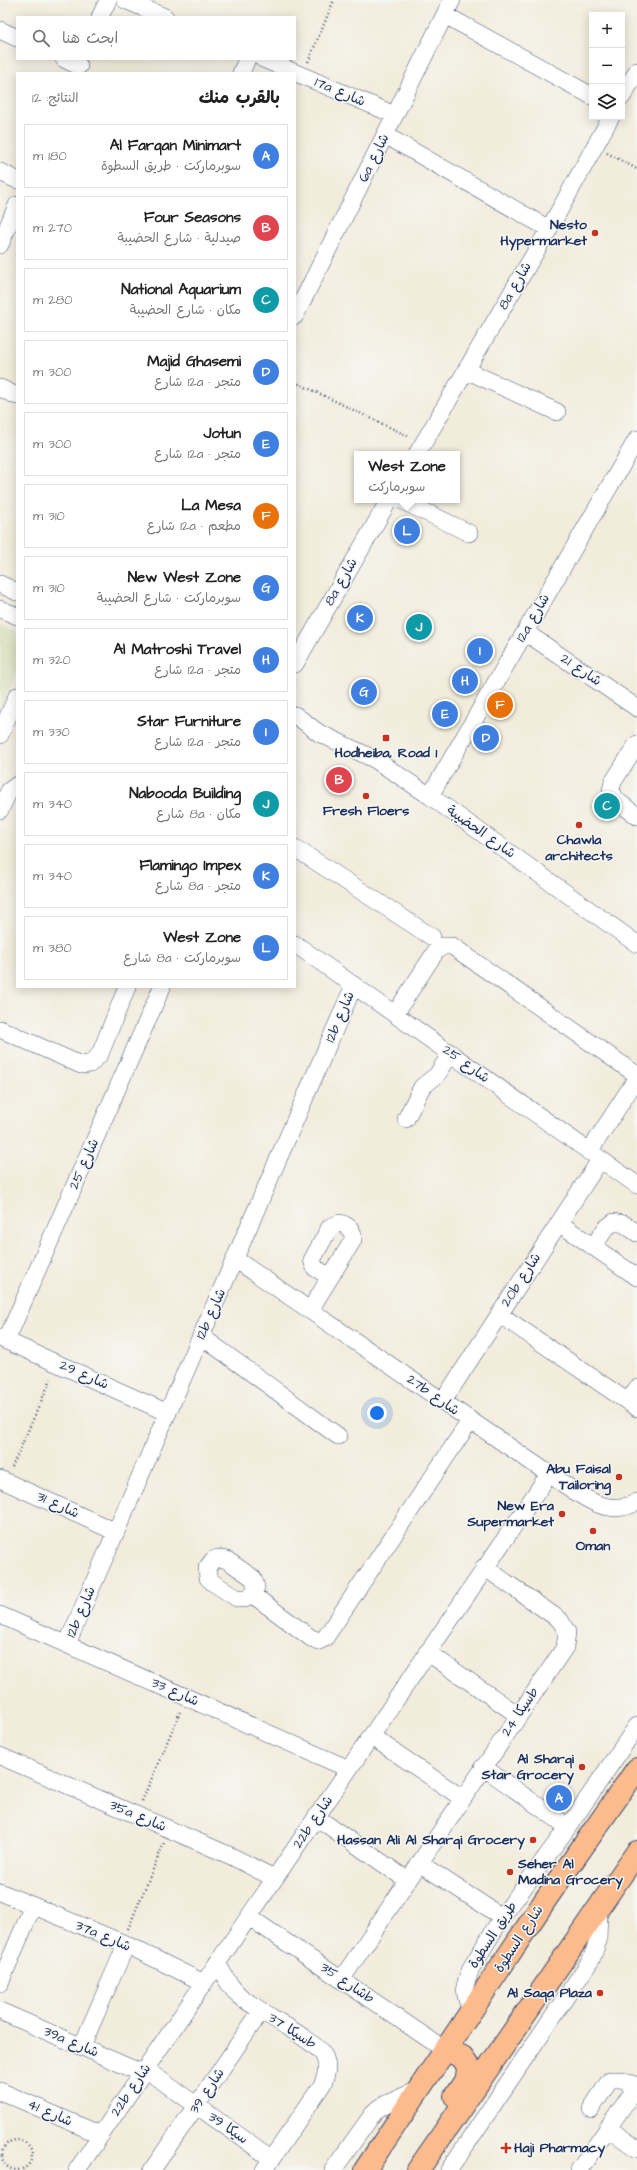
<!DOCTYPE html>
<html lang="ar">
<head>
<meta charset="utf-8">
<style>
  :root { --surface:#fff; --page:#f6f6f6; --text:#222; --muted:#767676; --line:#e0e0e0; --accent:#0f766e }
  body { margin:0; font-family:"Architects Daughter","Playpen Sans Arabic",sans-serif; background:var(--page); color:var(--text); direction:rtl }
  .controls { position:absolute; right:12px; top:12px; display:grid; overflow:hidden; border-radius:0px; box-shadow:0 2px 10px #0003 }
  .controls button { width:36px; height:36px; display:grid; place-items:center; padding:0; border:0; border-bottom:1px solid var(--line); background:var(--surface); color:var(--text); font:20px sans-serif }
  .you { position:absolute; left:377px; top:1413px; width:14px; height:14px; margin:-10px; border:3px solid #fff; border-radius:50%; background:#1a73e8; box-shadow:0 0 0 6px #1a73e833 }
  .badge { display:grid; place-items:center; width:26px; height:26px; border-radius:50%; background:var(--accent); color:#fff; font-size:13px; font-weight:700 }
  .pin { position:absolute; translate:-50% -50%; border:2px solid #fff; box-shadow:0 1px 4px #0006 }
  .popup { position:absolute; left:354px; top:451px; width:106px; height:52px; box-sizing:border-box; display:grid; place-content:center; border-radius:0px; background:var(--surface); filter:drop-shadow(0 1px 3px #0005); font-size:13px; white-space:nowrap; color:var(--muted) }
  .popup b { font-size:15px; color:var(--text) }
  .popup::after { content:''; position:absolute; left:50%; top:100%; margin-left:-8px; border:8px solid transparent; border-top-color:var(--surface) }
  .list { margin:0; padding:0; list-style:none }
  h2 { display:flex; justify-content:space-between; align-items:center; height:52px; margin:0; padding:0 16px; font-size:17px }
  h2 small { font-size:13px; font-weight:400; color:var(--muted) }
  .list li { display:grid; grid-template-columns:26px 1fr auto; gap:12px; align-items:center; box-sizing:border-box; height:64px; margin:0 8px 8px; padding:0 8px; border:1px solid var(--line); border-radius:0px }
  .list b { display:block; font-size:15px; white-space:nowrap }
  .list p { margin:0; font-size:13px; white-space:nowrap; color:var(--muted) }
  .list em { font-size:13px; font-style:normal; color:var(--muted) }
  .icon { flex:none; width:22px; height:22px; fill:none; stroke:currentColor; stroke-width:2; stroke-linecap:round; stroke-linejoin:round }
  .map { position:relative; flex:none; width:637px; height:2170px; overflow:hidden; direction:ltr }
  .search { position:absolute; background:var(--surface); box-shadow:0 2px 10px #0003; left:16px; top:16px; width:280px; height:44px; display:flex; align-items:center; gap:10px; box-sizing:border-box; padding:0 14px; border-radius:0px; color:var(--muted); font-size:15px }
  .panel { position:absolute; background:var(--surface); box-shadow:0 2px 10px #0003; left:16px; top:72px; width:280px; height:916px; border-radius:0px; direction:rtl }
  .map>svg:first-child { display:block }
  .built { fill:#d9dfbd }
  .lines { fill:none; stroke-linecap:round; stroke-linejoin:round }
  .minor-casing { stroke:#3b4b71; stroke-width:18 }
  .major-casing { stroke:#3b4b71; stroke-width:24 }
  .path { stroke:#3b4b71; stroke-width:2.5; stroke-dasharray:1 3; stroke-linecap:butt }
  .minor { stroke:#fff; stroke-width:17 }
  .major { stroke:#fbbb8d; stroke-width:22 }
  .poi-dot { fill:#c8321e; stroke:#f6f6f2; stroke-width:1.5 }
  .labels { text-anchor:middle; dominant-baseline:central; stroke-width:3; stroke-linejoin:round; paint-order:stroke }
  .street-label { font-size:14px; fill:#1b2f5e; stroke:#f6f6f2 }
  .poi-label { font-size:14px; font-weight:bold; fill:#1b2f5e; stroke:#f6f6f2; text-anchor:end }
</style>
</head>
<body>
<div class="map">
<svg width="637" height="2170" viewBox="0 0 637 2170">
  <rect width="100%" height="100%" fill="#f6f6f2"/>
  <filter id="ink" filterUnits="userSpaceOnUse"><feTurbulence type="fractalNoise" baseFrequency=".025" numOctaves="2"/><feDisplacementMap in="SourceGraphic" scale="8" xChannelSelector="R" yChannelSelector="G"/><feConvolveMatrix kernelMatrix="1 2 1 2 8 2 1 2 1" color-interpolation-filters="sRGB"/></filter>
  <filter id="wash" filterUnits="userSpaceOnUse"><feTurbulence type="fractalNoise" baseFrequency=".012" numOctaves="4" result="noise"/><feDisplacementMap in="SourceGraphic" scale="16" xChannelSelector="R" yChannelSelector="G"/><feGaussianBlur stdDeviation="0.9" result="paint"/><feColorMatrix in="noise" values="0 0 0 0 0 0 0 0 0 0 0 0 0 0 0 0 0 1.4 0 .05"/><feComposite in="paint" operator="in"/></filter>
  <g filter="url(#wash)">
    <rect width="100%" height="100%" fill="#f2ecdb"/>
    <path class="built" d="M0,624L17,631V671L0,711Z"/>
  </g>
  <g filter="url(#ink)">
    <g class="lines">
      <defs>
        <path id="minor" d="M125,0L165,17
          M445,15L592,96
          M100,17L108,0
          M0,30L17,38
          M64,59L79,66
          M263,59L395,115
          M241,73L247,59
          M622,97L637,71
          M385,135L549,229
          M0,172L17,180
          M0,245L17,205
          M295,316L452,0
          M466,370L557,412
          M0,388L17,396
          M417,454L549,229L611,117
          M401,500L469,533
          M0,584L17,592
          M0,609L17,616
          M525,632L637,708
          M295,664L389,500
          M295,715L319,733L374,759L430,796L637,944
          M0,735L17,696
          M637,744L613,782L611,790L616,800L637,816
          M430,796L637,439
          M0,810L9,791L17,785
          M295,848L432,937
          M295,944L637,1185
          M395,1014L436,951L443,946H452L637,1075
          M0,1029L81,1065L90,1064L100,1054L127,987
          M406,1119L422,1087L437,1075L451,1053
          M589,1152L637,1078
          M559,1223L637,1277
          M593,1247L606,1228L614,1222L624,1224L637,1233
          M235,1259L549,1474C576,1491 605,1520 637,1502
          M310,1310L353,1240C354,1230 348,1225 340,1223L330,1227L312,1260L315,1268L330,1277
          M499,1314L637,1408
          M201,1336L338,1436
          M0,1338L168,1413
          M6,1341L162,987
          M443,1401L600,1160
          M628,1402L637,1388
          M0,1479L116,1532
          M218,1558L227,1560L253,1578L256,1587L253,1595L245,1599L237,1598L212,1582L208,1578L207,1568L213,1560Z
          M253,1595L311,1638L319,1641L325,1638L470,1421
          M0,1615L349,1769
          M67,1644L354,985
          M427,1652L518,1715
          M371,1736L462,1798
          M0,1756L231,1856L274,1878
          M483,1767L568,1827
          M316,1817L407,1880
          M419,1863L502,1917
          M0,1892L123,1943L204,1983
          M249,1917L445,2050
          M217,1963C224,1975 229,1987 240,1996C257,2011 316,2040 324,2056C329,2066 327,2075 322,2085L264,2170
          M341,1980L565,1647L567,1632L560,1620L484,1567
          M0,1983L33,1906
          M0,2011L142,2073
          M471,2012L466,1996L465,1986L471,1968L502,1917L568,1827L637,1726
          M82,2046L126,1945
          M145,2069L272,2159
          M0,2091L101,2135
          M591,2109L610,2080H621L637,2086
          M608,2128L637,2149
          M77,2170L549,1474
          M152,2170L261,2011
          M333,2170L375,2111L384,2105L417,2090
          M449,2170L591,1960L598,1941L599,1908
          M579,2170L637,2086"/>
        <path id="major" d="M445,2050L461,2056L468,2066L467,2078L455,2096
          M365,2170L548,1896L637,1769
          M418,2170L637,1852"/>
      </defs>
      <use href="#minor" class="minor-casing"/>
      <use href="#major" class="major-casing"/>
      <path class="path" d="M308,62L334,0
        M607,153L637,169
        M295,382L410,437
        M12,1467L51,1379
        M142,1801L180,1712
        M128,1929L164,1843
        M2 2155a15 15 0 1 1 30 0a15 15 0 1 1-30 0Z"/>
      <use href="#minor" class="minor"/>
      <use href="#major" class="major"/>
    </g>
  </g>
  <g class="poi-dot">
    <circle cx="595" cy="233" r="4"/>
    <rect x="382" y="734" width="8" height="8" rx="2"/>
    <circle cx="366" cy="796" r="4"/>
    <circle cx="579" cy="825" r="4"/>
    <circle cx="619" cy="1477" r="4"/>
    <circle cx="562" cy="1514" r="4"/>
    <circle cx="593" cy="1531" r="4"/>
    <circle cx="582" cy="1767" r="4"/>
    <circle cx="533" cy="1840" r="4"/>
    <circle cx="510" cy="1872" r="4"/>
    <circle cx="600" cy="1993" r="4"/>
    <path d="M504 2142h4v4h4v4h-4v4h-4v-4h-4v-4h4z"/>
  </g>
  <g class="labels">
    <g class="street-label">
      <text transform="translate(340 92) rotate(23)">17a شارع</text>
      <text transform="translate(374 158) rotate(-64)">6a شارع</text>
      <text transform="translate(515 286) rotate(-60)">8a شارع</text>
      <text transform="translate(341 582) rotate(-60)">8a شارع</text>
      <text transform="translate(533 618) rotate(-60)">12a شارع</text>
      <text transform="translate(581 670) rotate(34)">شارع 21</text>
      <text transform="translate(481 832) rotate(35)">شارع الحضيبة</text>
      <text transform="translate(340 1017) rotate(-67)">12b شارع</text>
      <text transform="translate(466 1064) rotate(36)">شارع 25</text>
      <text transform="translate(84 1164) rotate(-66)">شارع 25</text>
      <text transform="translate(521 1280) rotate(-57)">20b شارع</text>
      <text transform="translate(211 1314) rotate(-66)">12b شارع</text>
      <text transform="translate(84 1375) rotate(24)">شارع 29</text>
      <text transform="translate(433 1395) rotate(35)">27b شارع</text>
      <text transform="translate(58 1505) rotate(25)">شارع 31</text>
      <text transform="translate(81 1612) rotate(-67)">12b شارع</text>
      <text transform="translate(175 1692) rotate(24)">شارع 33</text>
      <text transform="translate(520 1712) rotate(-56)">سيكا 24b</text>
      <text transform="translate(138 1816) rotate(23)">35a شارع</text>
      <text transform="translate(313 1822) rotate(-56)">22b شارع</text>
      <text transform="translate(493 1935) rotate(-57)">طريق السطوة</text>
      <text transform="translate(103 1936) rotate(23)">37a شارع</text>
      <text transform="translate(519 1939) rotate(-57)">شارع السطوة</text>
      <text transform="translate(347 1983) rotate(34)">شارع 35b</text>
      <text transform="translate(292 2031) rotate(33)">سيكا 37b</text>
      <text transform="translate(71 2042) rotate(23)">39a شارع</text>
      <text transform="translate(131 2090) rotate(-56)">22b شارع</text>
      <text transform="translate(207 2091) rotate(-56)">شارع 39</text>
      <text transform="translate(50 2113) rotate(24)">شارع 41</text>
      <text transform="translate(228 2128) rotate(35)">سيكا 39</text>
    </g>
    <g class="poi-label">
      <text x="587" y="225">Nesto<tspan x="587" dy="16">Hypermarket</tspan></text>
      <text x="386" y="753" text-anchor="middle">Hodheiba, Road 1</text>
      <text x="366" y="811" text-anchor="middle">Fresh Floers</text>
      <text x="579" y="840" text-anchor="middle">Chawla<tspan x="579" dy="16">architects</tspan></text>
      <text x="611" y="1469">Abu Faisal<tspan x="611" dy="16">Tailoring</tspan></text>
      <text x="554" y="1506">New Era<tspan x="554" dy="16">Supermarket</tspan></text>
      <text x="593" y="1546" text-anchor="middle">Oman</text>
      <text x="574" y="1759">Al Sharqi<tspan x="574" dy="16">Star Grocery</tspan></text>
      <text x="525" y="1840">Hassan Ali Al Sharqi Grocery</text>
      <text x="518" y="1864" text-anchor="start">Seher Al<tspan x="518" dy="16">Madina Grocery</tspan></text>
      <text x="592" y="1993">Al Saqa Plaza</text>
      <text x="514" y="2148" text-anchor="start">Haji Pharmacy</text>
    </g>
  </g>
</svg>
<div class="controls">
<button>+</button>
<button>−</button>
<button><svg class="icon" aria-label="layers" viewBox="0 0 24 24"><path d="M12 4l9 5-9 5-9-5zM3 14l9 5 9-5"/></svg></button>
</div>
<div class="you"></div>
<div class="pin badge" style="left:559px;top:1798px;background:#3f7fe0">A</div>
<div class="pin badge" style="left:339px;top:780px;background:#e0444e">B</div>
<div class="pin badge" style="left:607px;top:806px;background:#0f9aa8">C</div>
<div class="pin badge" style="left:486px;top:738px;background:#3f7fe0">D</div>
<div class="pin badge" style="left:445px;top:714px;background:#3f7fe0">E</div>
<div class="pin badge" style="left:500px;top:705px;background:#e8710a">F</div>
<div class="pin badge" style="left:364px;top:692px;background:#3f7fe0">G</div>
<div class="pin badge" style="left:465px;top:681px;background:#3f7fe0">H</div>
<div class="pin badge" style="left:480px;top:651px;background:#3f7fe0">I</div>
<div class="pin badge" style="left:419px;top:627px;background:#0f9aa8">J</div>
<div class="pin badge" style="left:360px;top:618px;background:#3f7fe0">K</div>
<div class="pin badge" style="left:407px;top:531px;background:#3f7fe0">L</div>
<div class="popup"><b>West Zone</b>سوبرماركت</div>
<div class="search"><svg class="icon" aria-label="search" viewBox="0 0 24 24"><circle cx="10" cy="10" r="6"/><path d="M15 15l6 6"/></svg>ابحث هنا</div>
<section class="panel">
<h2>بالقرب منك<small>النتائج: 12</small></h2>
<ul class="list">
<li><span class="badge" style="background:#3f7fe0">A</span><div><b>Al Farqan Minimart</b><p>سوبرماركت · طريق السطوة</p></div><em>180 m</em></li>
<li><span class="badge" style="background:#e0444e">B</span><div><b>Four Seasons</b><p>صيدلية · شارع الحضيبة</p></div><em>270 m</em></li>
<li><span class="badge" style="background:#0f9aa8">C</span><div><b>National Aquarium</b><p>مكان · شارع الحضيبة</p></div><em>280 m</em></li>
<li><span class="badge" style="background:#3f7fe0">D</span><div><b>Majid Ghasemi</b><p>متجر · 12a شارع</p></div><em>300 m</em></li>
<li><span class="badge" style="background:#3f7fe0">E</span><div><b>Jotun</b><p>متجر · 12a شارع</p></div><em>300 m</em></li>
<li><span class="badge" style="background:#e8710a">F</span><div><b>La Mesa</b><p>مطعم · 12a شارع</p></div><em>310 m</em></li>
<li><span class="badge" style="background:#3f7fe0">G</span><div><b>New West Zone</b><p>سوبرماركت · شارع الحضيبة</p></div><em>310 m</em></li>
<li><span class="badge" style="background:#3f7fe0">H</span><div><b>Al Matroshi Travel</b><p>متجر · 12a شارع</p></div><em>320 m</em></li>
<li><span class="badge" style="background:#3f7fe0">I</span><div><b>Star Furniture</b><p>متجر · 12a شارع</p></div><em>330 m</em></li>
<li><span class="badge" style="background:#0f9aa8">J</span><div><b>Nabooda Building</b><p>مكان · 8a شارع</p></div><em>340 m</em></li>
<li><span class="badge" style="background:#3f7fe0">K</span><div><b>Flamingo Impex</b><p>متجر · 8a شارع</p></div><em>340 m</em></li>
<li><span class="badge" style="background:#3f7fe0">L</span><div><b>West Zone</b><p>سوبرماركت · 8a شارع</p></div><em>380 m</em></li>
</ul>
</section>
</div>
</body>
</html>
